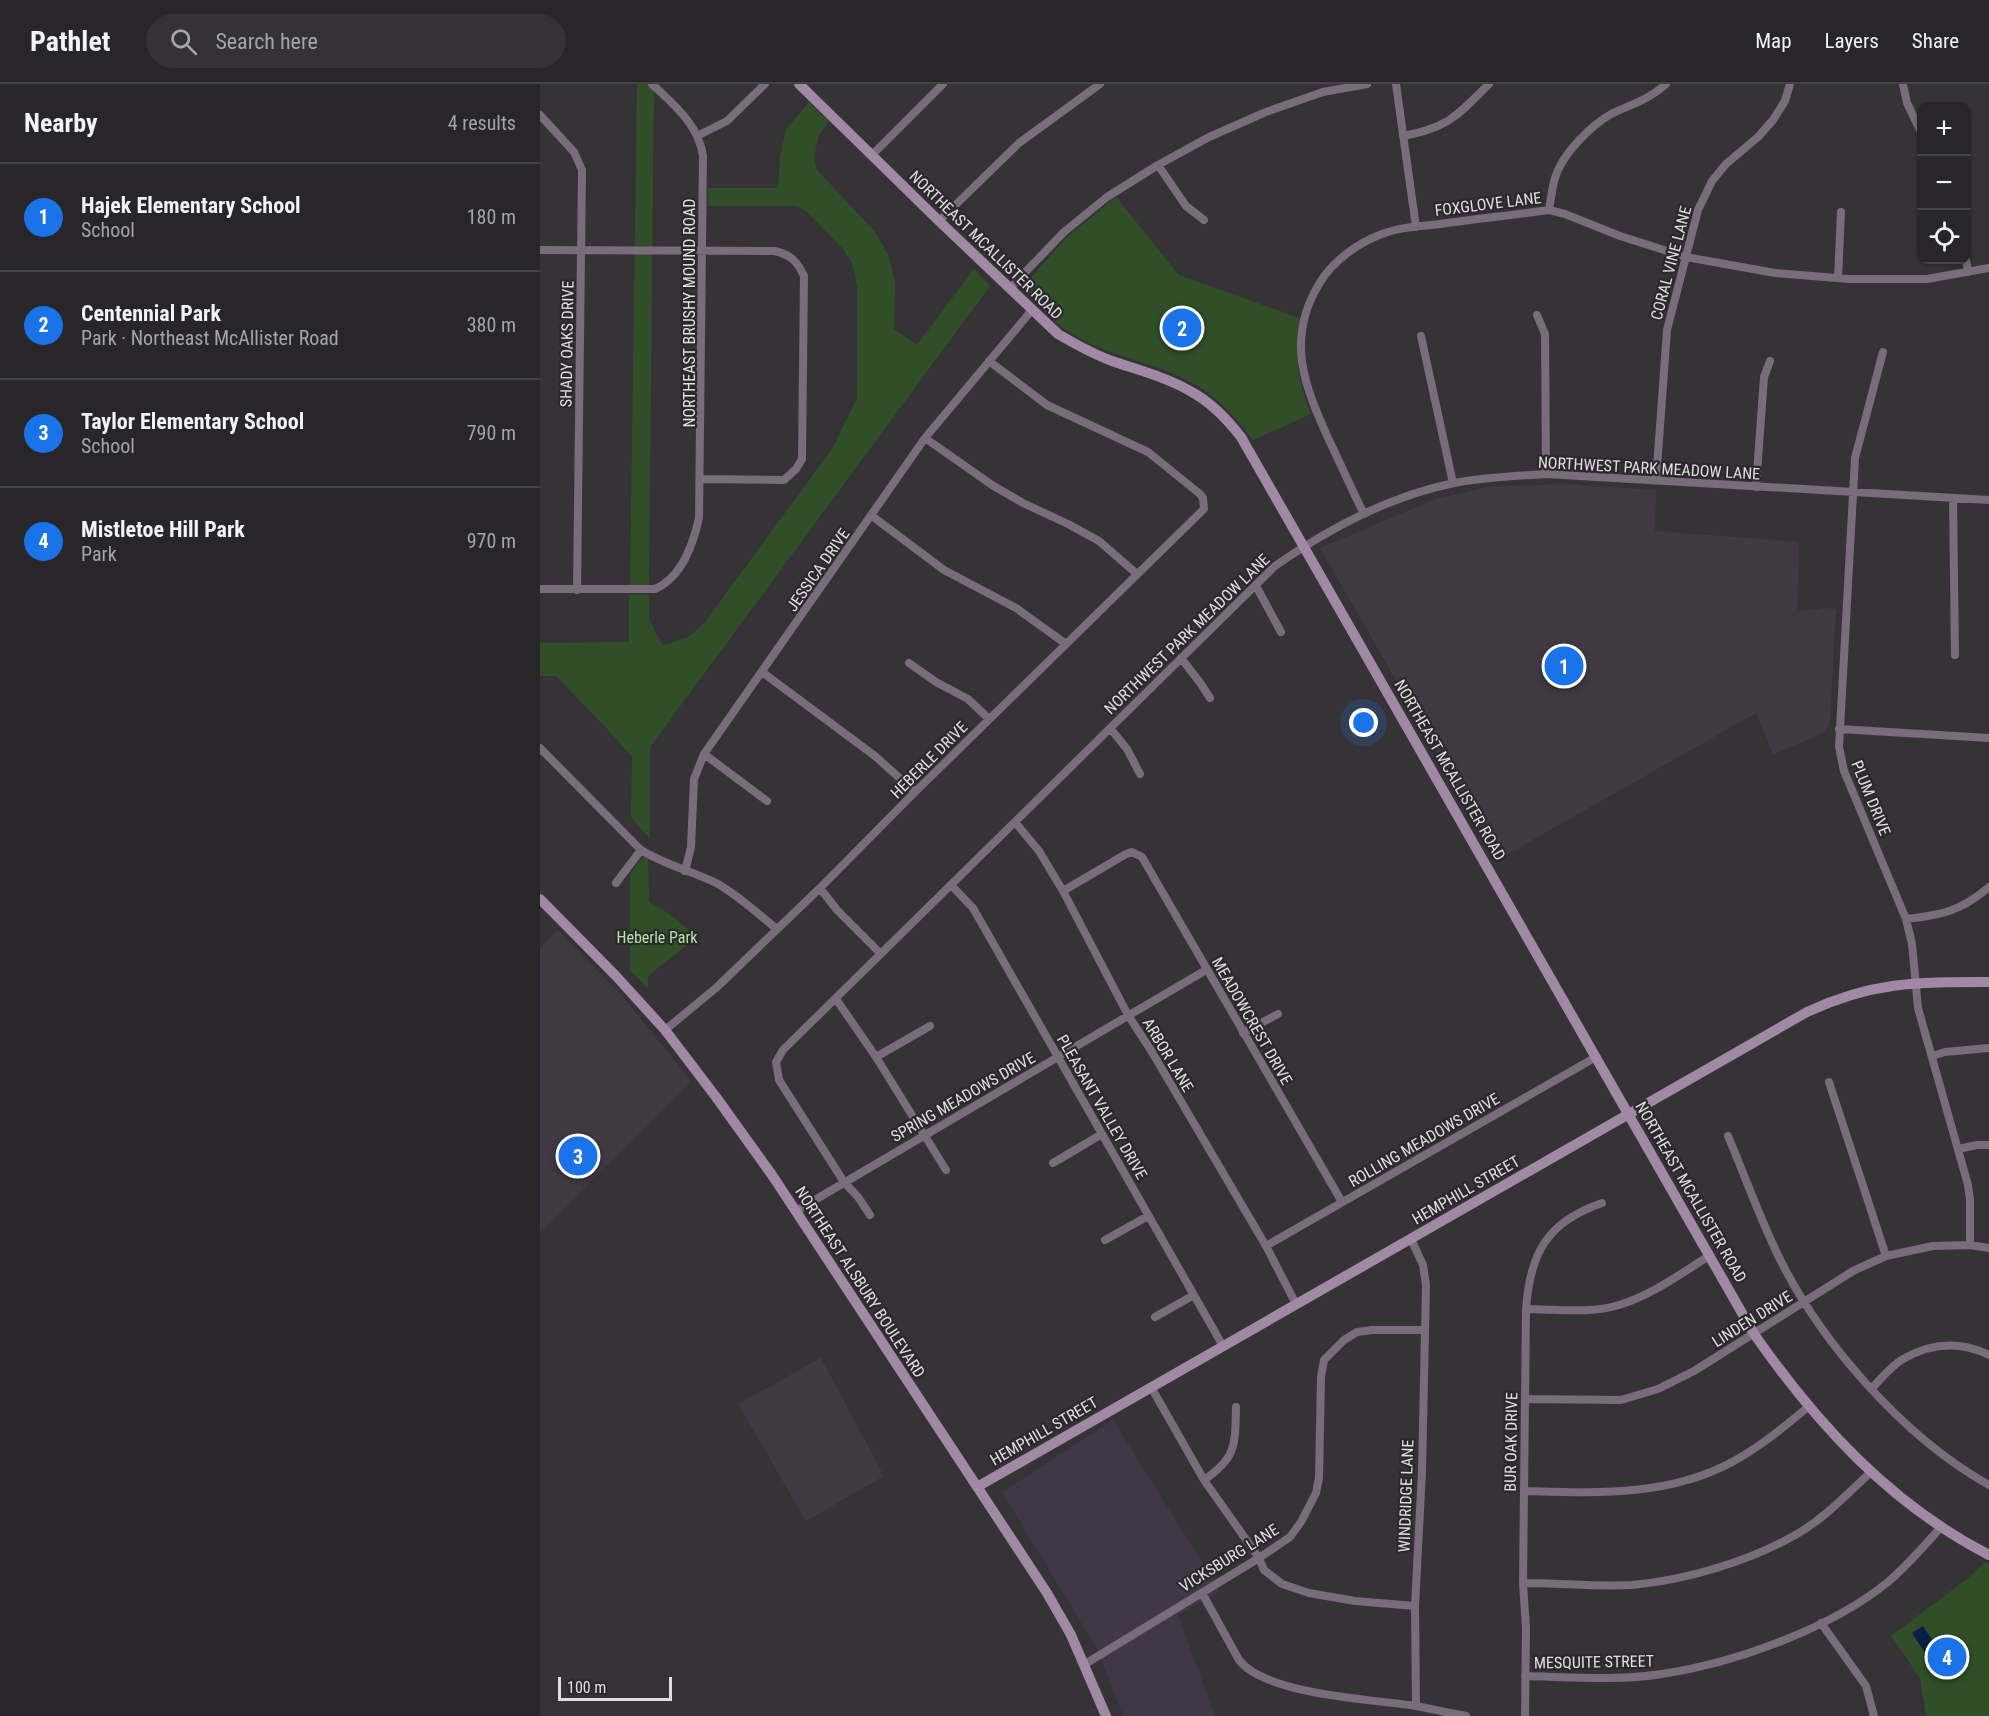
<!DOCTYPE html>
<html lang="en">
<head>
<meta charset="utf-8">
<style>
  :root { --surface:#282629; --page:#343235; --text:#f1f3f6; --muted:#a5a5a8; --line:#444346; --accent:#1a73e8 }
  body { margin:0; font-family:"Roboto Condensed",sans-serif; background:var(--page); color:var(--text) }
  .controls { position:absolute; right:18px; top:18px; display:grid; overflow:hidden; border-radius:12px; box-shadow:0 2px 4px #0004 }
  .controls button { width:54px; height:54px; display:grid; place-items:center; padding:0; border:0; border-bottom:2px solid var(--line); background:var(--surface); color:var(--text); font:30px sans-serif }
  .scale { position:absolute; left:18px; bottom:15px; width:114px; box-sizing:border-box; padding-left:6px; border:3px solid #e0dee1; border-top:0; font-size:16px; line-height:21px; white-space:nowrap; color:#e0dee1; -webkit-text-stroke:4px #2c292d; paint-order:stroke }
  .you { position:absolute; left:824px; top:639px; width:21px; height:21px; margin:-15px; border:4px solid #fff; border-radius:50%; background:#1a73e8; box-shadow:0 0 0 9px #1a73e833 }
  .badge { display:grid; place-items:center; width:39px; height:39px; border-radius:50%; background:var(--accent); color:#fff; font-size:20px; font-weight:700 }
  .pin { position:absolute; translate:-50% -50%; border:3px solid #fff; box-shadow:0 2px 6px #0006 }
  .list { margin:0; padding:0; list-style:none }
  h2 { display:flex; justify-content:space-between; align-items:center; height:78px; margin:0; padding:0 24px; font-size:26px }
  h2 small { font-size:20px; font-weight:400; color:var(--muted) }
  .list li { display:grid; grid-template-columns:39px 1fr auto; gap:18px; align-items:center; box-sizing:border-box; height:108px; padding:0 24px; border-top:2px solid var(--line) }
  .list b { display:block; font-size:22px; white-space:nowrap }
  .list p { margin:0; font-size:20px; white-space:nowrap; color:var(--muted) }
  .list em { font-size:20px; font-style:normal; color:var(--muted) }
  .icon { flex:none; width:33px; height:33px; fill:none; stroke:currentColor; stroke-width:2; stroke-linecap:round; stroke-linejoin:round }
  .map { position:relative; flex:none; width:1449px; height:1632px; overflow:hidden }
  header { display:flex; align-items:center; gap:36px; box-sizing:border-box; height:84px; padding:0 30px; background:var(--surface); border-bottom:2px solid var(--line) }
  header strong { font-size:28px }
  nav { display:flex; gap:33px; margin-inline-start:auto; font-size:21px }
  .search { width:420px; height:54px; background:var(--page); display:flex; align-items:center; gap:15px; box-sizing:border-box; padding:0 21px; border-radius:33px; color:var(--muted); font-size:22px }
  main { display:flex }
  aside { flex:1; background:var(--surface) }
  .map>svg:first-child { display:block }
  .commercial { fill:#413747 }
  .built { fill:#413a44 }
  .green { fill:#304f29 }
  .water { fill:#091f44 }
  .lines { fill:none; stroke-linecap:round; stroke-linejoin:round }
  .street { stroke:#7a6b7d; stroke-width:8 }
  .secondary { stroke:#a189a6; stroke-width:10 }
  .labels { text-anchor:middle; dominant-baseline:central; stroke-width:4.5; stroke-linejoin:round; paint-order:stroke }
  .street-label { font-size:16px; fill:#e0dee1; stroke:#2c292d }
  .park-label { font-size:16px; fill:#b1e7a5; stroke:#2c292d }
</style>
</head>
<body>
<header>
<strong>Pathlet</strong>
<div class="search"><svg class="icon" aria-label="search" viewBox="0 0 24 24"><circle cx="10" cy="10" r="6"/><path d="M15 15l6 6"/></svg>Search here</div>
<nav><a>Map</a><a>Layers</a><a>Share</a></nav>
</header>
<main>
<aside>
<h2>Nearby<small>4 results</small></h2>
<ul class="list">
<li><span class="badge">1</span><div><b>Hajek Elementary School</b><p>School</p></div><em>180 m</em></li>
<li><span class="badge">2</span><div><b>Centennial Park</b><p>Park · Northeast McAllister Road</p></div><em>380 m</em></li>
<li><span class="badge">3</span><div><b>Taylor Elementary School</b><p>School</p></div><em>790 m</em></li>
<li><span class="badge">4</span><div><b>Mistletoe Hill Park</b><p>Park</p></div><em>970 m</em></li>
</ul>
</aside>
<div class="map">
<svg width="1449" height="1632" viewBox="0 0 1449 1632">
  <rect width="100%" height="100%" fill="#363337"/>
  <path class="commercial" d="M573,1336L680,1507L638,1531L675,1632H583L557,1565L462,1408Z"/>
  <path class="built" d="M1021,400L1116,406L1115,447L1259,458L1257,528L1284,524L1296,525L1290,638L1284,649L1233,670L1216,629L959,775L780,464L895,415L948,403Z
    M18,846L84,914L151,997L0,1148V864Z
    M281,1274L344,1392L266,1437L198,1320Z"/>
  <path class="green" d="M97,0H114L109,501L90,502Z
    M269,18L289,37L279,51L274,72L277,86L336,149L349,173L355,198L354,245L377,261L434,185L450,202L110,663V755L91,733L92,673L70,648L16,592H0V559L89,558V511H109V535L123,562L150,552L165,538L292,365L317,314V201L312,179L303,165L267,128L257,122H168V104H238L240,72L246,46Z
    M576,113L639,191L759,234C755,269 757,297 771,330L713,356C700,340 688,324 672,312C635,282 583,277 541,255C518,244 499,222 482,204L525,155Z
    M106,773L108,774L109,818L128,829L157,853L108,892V905L90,886V790L101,775Z
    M1445,1478L1449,1480V1632H1386L1380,1594L1351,1552L1427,1495Z"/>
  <path class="water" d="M1383,1542L1398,1565L1387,1572L1372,1549Z"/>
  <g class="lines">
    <path class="street" d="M856,0L876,143
      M1363,0L1367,19L1382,50
      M0,31L34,68L42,86L37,506
      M157,52L187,37L225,0
      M863,52C909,43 917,32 949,0
      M332,71L403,0
      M618,81L646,122L664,136
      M1009,126C1011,115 1012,104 1015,94C1022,70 1051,41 1073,29C1092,20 1110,15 1126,0
      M399,137L479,59L560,0
      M0,166L235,167C251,171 257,177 264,192L262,375L256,385L244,396L161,395
      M1426,176L1428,188
      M1298,194L1301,128
      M470,204L524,148L567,113L618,81L669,53L726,28L783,8L827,0
      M997,231L1005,250L1006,390
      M881,252L913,399
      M1343,268L1315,374L1299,663L1304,687L1366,835L1372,860L1378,924L1428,1101L1430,1116V1161
      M385,354L452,401L483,419L528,440L559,457L597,490
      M1116,397L1127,246L1158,126L1172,97L1186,80L1218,53L1233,36L1245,17L1250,0
      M1216,403L1224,293L1230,277
      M1413,414L1415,571
      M824,430C812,406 801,381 789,356C765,303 745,256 779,200C792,178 817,159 842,150C860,143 881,142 900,140C936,135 972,131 1009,126L1025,130L1080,152L1146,173L1235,189L1309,195H1387L1449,184
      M332,432L404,486L476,524L526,560
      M716,502L741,548
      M0,505H115C142,493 153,461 159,434L163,72C158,40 135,22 112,0
      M641,574L661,600L670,614
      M369,579L396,598L428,615L449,635
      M222,588L335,672L375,708
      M570,644L587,665L600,690
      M1299,645L1449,654
      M0,664L101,766C125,781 152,787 178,800C199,812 218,830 237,845
      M164,670L227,717
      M475,738L499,767L523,807L588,931L612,968L726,1162L756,1220
      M145,787L151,763L154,695L164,670L385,354L492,226
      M76,799L101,766
      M411,801L433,824L683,1262
      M280,804L297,826L341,870
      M523,807L586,770L592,768L602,773L802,1118
      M1366,835C1402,831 1421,827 1449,803
      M296,915L336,973L406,1086
      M125,946L176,904L280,804L375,708L664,425L663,414L660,410L608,368L507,321L449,277
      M703,949L738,930
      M1392,972L1405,968L1449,964
      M336,973L390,942
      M1289,998L1346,1172
      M1188,1052C1204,1090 1218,1129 1236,1167C1278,1256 1363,1353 1449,1401
      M1418,1065L1437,1061H1449
      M513,1079L562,1050
      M256,1127L666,886
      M330,1131L318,1113L304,1098L239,996L236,978L243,966L735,482C788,445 850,412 914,399C944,393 975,392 1006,390L1449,416
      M871,1155L883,1181L886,1201L882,1388L875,1522L876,1622
      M565,1156L608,1132
      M726,1162L1056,973
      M986,1225C1016,1225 1050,1230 1079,1221C1112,1211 1140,1190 1169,1172
      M615,1233L654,1211
      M611,1303L664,1396L719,1474L724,1486L742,1500L769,1509L815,1517L875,1522
      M1331,1305C1341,1295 1351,1282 1363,1275C1391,1259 1420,1257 1449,1271
      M985,1315L1081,1316L1118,1305L1154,1287L1313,1187L1346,1172L1393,1162L1430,1161L1449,1164
      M664,1396C697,1373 695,1361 696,1323
      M984,1407C1055,1409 1129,1413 1194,1377C1221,1362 1244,1343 1268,1323
      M983,1499C1019,1499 1057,1503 1092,1501C1147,1496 1210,1477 1257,1450C1285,1434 1308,1409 1331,1388
      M662,1509L699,1576C726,1611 832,1615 876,1622C892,1625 909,1629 926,1632
      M1281,1539L1326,1602L1334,1632
      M545,1580L719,1474L750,1453L761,1438L776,1409L779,1394L781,1293L784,1276L804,1256L817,1248L832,1246H885
      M985,1592C1030,1593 1077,1597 1122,1590C1195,1579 1290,1545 1348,1498C1368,1481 1385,1461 1402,1442
      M985,1632L986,1544L983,1499L986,1225C990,1169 1007,1138 1062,1119"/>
    <path class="secondary" d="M259,0L399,137L518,250C535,260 553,270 572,277C598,286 626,293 650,307C671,318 687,335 701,353L1214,1250C1277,1340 1350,1420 1449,1471
      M0,815L76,892L125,946L176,1013L232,1091L507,1509L531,1551L566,1632
      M437,1403L1267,928C1333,897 1379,898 1449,898"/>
  </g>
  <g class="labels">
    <g class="street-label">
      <text transform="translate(948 120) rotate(-7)">FOXGLOVE LANE</text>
      <text transform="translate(446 161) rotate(44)">NORTHEAST MCALLISTER ROAD</text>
      <text transform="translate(1131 179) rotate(-75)">CORAL VINE LANE</text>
      <text transform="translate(149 229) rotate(-90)">NORTHEAST BRUSHY MOUND ROAD</text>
      <text transform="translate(27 260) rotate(-89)">SHADY OAKS DRIVE</text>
      <text transform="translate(1109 384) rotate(3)">NORTHWEST PARK MEADOW LANE</text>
      <text transform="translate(278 486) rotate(-55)">JESSICA DRIVE</text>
      <text transform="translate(647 550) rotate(-44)">NORTHWEST PARK MEADOW LANE</text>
      <text transform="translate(389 676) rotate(-45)">HEBERLE DRIVE</text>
      <text transform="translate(910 686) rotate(60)">NORTHEAST MCALLISTER ROAD</text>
      <text transform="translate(1331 714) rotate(68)">PLUM DRIVE</text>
      <text transform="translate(712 937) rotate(60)">MEADOWCREST DRIVE</text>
      <text transform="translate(628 971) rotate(59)">ARBOR LANE</text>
      <text transform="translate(423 1013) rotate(-30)">SPRING MEADOWS DRIVE</text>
      <text transform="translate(562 1023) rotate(60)">PLEASANT VALLEY DRIVE</text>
      <text transform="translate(884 1056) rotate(-30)">ROLLING MEADOWS DRIVE</text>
      <text transform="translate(926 1106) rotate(-30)">HEMPHILL STREET</text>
      <text transform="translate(1151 1108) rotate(60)">NORTHEAST MCALLISTER ROAD</text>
      <text transform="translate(320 1198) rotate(57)">NORTHEAST ALSBURY BOULEVARD</text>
      <text transform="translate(1212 1235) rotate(-32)">LINDEN DRIVE</text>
      <text transform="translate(504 1347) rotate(-30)">HEMPHILL STREET</text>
      <text transform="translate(971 1358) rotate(-89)">BUR OAK DRIVE</text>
      <text transform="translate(866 1412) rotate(-88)">WINDRIDGE LANE</text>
      <text transform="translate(689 1474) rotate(-32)">VICKSBURG LANE</text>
      <text transform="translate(1054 1578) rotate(-1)">MESQUITE STREET</text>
    </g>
    <g class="park-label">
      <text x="117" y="853">Heberle Park</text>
    </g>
  </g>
</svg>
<div class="controls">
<button>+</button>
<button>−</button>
<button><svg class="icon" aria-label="locate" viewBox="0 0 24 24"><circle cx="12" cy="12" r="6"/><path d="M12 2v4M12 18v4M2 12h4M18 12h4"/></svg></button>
</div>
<div class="scale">100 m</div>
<div class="you"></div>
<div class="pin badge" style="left:1024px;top:582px">1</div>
<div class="pin badge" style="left:642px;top:244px">2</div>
<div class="pin badge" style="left:38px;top:1072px">3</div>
<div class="pin badge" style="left:1407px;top:1573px">4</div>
</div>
</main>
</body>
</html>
